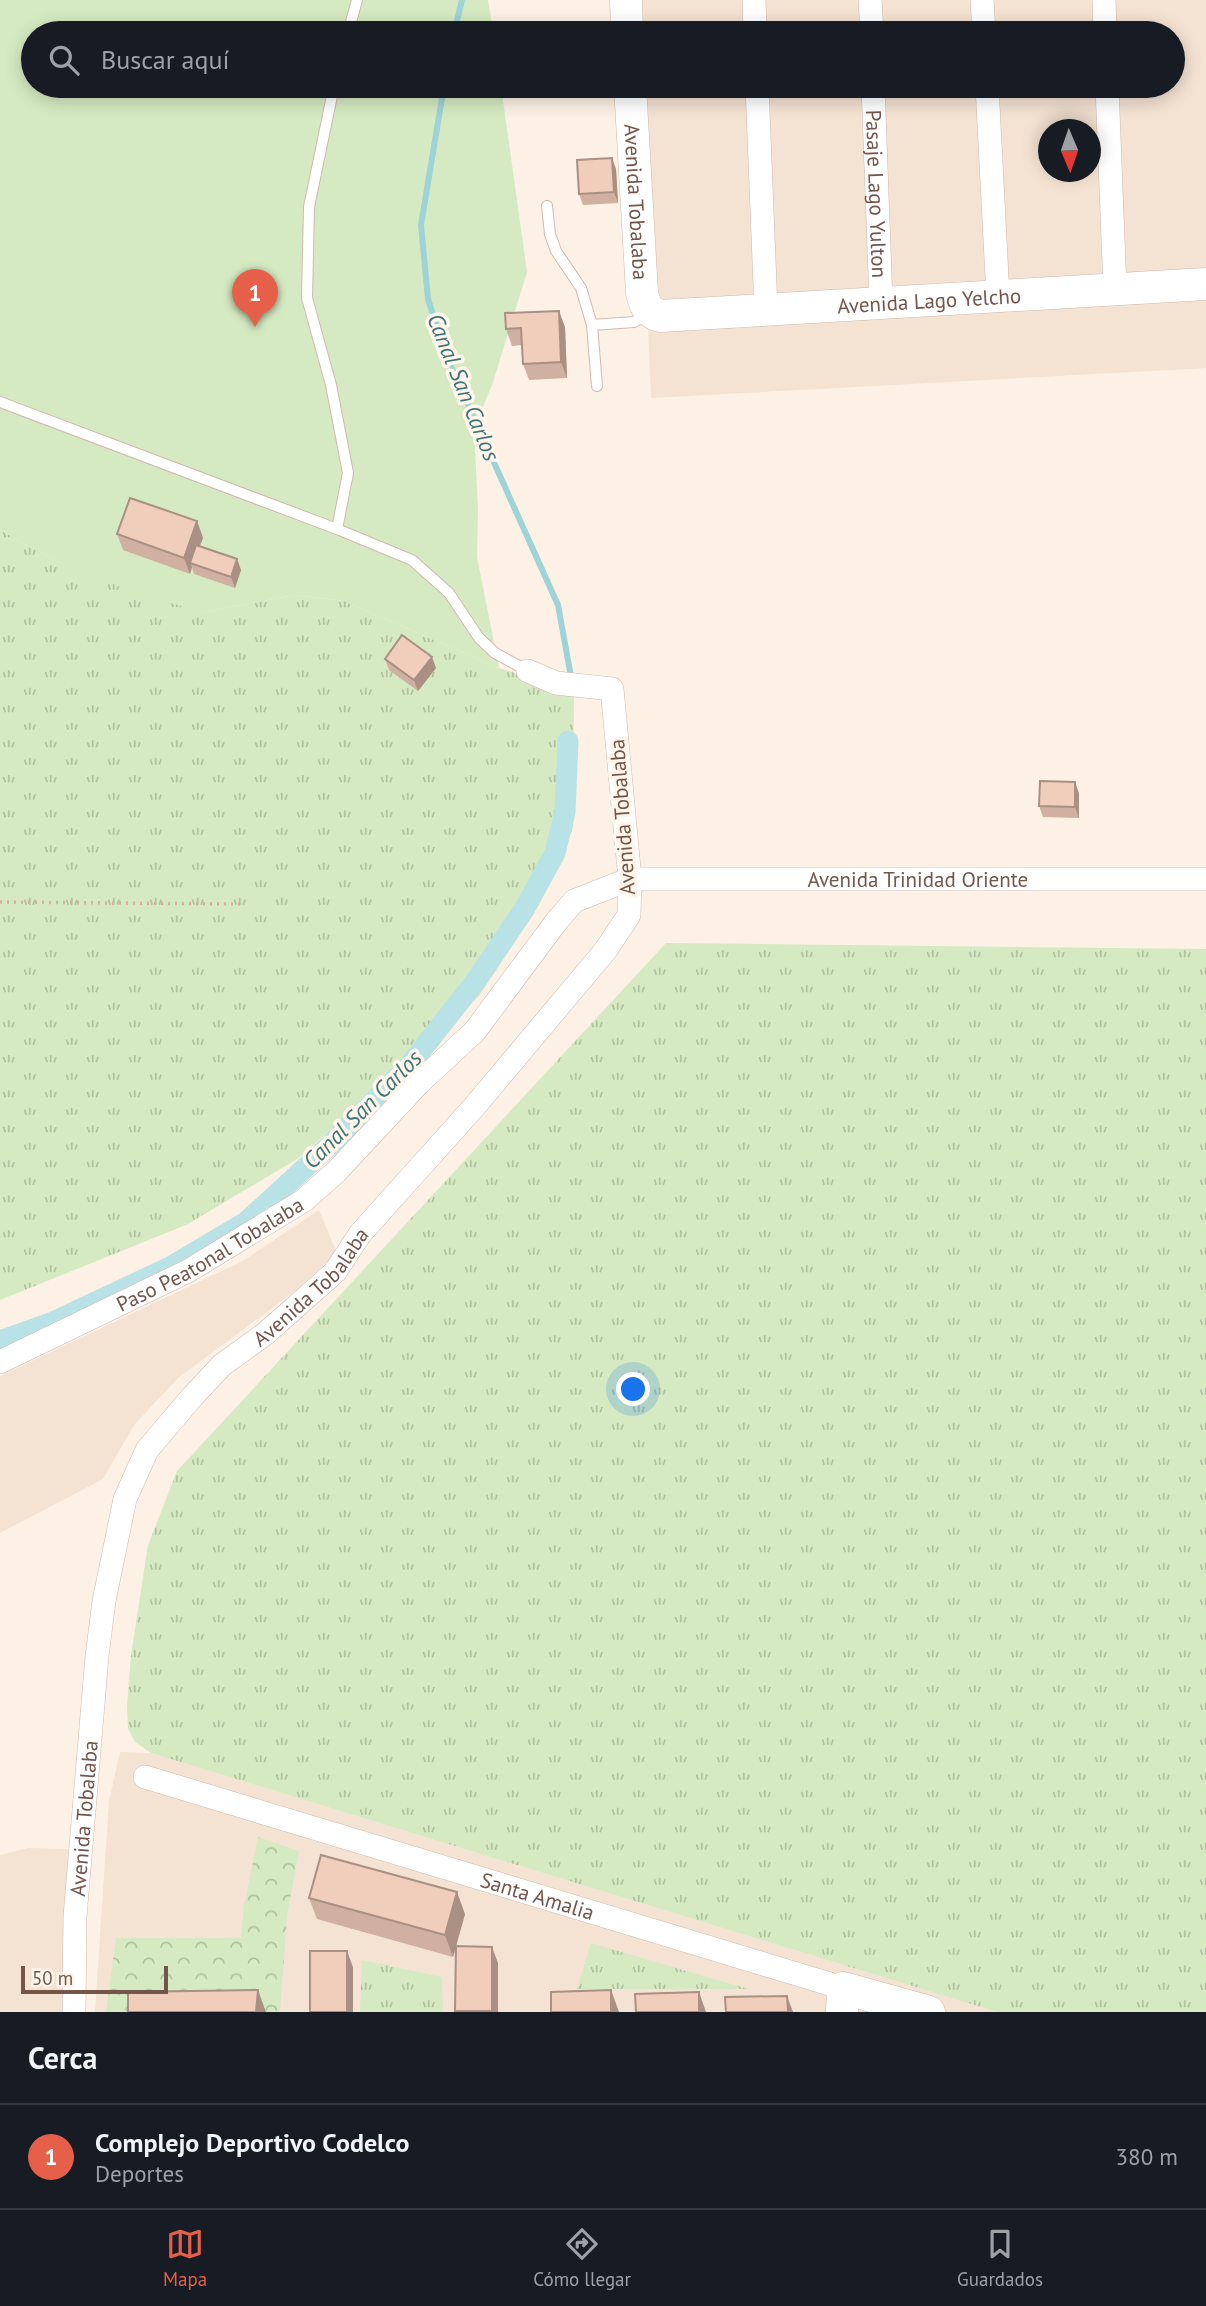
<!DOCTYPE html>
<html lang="es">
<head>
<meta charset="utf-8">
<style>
  :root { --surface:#171b24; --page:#20242c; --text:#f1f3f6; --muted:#9ea1a6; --line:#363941; --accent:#e66049 }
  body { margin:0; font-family:"PT Sans",sans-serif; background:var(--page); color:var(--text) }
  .compass { position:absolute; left:1038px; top:119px; width:63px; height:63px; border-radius:50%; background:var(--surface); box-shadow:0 4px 18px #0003; rotate:178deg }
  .scale { position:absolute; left:21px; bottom:18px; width:147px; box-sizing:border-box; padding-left:7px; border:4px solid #745549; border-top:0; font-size:19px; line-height:24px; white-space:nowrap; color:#745549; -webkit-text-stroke:5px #fff5ea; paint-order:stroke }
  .you { position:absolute; left:634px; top:1390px; width:24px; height:24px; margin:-18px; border:5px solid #fff; border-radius:50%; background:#1a73e8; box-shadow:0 0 0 10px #1a73e833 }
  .badge { display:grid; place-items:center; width:46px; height:46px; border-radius:50%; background:var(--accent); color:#fff; font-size:23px; font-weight:700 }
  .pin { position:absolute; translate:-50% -58px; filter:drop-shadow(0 2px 4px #0008) }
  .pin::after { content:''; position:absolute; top:37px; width:24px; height:21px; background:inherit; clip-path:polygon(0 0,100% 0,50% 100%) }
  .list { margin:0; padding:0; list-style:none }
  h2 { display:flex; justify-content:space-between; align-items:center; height:91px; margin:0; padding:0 28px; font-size:30px }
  h2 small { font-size:23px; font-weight:400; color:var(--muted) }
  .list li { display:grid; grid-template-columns:46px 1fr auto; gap:21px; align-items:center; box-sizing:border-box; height:105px; padding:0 28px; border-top:2px solid var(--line) }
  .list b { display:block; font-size:26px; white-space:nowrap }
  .list p { margin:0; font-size:23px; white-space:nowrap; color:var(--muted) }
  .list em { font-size:23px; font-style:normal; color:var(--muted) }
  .icon { flex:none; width:38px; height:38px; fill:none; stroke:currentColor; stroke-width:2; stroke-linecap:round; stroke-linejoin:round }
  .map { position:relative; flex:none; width:1206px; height:2012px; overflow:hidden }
  .search { position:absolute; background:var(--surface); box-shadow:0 4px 18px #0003; left:21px; right:21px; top:21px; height:77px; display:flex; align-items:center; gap:18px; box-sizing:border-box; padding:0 24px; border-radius:38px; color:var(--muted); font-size:26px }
  .sheet { height:196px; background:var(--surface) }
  nav { display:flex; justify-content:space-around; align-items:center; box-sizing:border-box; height:98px; border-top:2px solid var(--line); background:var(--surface); font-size:19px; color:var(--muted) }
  nav a { display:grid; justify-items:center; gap:4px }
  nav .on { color:var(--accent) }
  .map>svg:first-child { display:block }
  .residential { fill:#f4e2d2; fill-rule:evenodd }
  .grass { fill:url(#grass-tufts) }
  .park { fill:url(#park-crowns) }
  .garden { fill:#d5eac2 }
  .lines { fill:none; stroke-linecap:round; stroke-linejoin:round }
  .stream { stroke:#9ed3d7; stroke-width:6 }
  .canal { stroke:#b8e2e6; stroke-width:21 }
  .lane-casing { stroke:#d0b9ad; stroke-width:12 }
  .street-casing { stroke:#d0b9ad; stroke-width:24 }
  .secondary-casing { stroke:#d2b9aa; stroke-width:33 }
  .path { stroke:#d6b09f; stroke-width:3.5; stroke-dasharray:2 5; stroke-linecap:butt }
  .lane { stroke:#fff; stroke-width:10 }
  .street { stroke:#fff; stroke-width:23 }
  .secondary { stroke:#fff; stroke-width:32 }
  .wall { fill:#cfb0a1 }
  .shaded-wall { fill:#a99083 }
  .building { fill:#f1cdbb; stroke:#a99083; stroke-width:2 }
  .labels { text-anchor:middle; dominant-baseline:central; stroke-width:7; stroke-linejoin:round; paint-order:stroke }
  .street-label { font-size:21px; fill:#745549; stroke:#fff5ea }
  .water-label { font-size:23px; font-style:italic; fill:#3d757a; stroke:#fff5ea }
</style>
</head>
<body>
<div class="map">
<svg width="1206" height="2012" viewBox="0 0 1206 2012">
  <defs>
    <pattern id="grass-tufts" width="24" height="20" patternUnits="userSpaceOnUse" patternTransform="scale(1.75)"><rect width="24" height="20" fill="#d5eac2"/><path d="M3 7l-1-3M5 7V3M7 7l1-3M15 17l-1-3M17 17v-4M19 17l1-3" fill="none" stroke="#b1c0a0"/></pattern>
    <pattern id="park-crowns" width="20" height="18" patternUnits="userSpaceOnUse" patternTransform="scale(1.75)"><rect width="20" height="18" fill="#d5eac2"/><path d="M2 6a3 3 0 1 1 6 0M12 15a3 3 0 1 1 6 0" fill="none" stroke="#b1c0a0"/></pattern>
  </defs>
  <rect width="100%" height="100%" fill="#fcf1e4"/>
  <path class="residential" d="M634,0H1206V368L651,398L638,86H1173V33H636ZM1048,130H1090V172H1048Z
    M319,1210L337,1253L295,1291L178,1378L134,1425L103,1479L0,1533V1376L243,1261Z
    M120,1752L151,1753L997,2012H95L109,1801Z
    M28,1848L68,1849L64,2012H0V1855Z"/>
  <path class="grass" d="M0,530L56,561L206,612L294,595L344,601L499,668L574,691L573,828L537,908L479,996L299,1158L186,1225L0,1300Z
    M666,943L1206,949V2012H997L151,1753L135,1742L128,1729L127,1706L131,1655L148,1545L177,1471Z
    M591,1943L748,1989H577Z
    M362,1960L442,1977L443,2012H360Z"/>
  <path class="park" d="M258,1837L299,1851L287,1915L280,2012H106L116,1938H241L244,1906Z"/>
  <path class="garden" d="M0,0H488L493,33H33V86H501L527,272L493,382L474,430L478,509L477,557L499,668L344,601L294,595L206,612L143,596L56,561L0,530Z"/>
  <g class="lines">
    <path class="stream" d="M454,33L462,0
      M444,86L421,225L428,299L447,358L558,605L571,677"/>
    <path class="canal" d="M0,1341L51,1323L170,1267L246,1222L330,1145L408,1067L475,982L525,908L555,853L565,812L568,741"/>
    <defs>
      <path id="lane" d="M348,33L357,0
        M334,86L309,207L307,298L331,385L348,473L337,529
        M547,206L550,234L556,251L581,288L592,325
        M597,386L592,325L634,322L649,314
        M0,402L337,529L412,560L449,593L479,638L495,653L528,671"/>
      <g id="street">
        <path d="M754,0L755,33"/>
        <path d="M870,0L872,33"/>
        <path d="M982,0L984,33"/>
        <path d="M1104,0L1105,33"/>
        <path d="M757,86L766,310"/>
        <path id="s1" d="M873,86L881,303"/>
        <path d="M987,86L998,297"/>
        <path d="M1107,86L1115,290"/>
        <path id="s2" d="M0,1362L188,1271L303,1201L336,1172L419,1083L475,1031L556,922L574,901L630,879H1206"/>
        <path id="s3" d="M145,1777L843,1988"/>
        <path id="s4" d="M74,2012L75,1917L97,1656L104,1601L125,1499L147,1450L192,1397L222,1365L265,1334L335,1272L360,1234L474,1107L605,951L629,915L630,879L612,689L556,683L528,671"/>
      </g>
      <g id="secondary">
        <path d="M626,0L627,33"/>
        <path id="s5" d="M630,86L642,293C645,305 647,312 660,316L1206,284"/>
        <path d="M842,2012L843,1988L929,2012"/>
      </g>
    </defs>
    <use href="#lane" class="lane-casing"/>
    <use href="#street" class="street-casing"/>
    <use href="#secondary" class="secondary-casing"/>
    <path class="path" d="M0,902L240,904"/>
    <use href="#lane" class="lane"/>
    <use href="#street" class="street"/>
    <use href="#secondary" class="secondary"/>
  </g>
  <path class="wall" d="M616,169L618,203L583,205L579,194Z
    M565,327L567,378L529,380L523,364L522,345L512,346L506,329Z
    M197,521L203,538L199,546L237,559L241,570L235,588L194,574L192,567L190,574L123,550L117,534Z
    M385,659L436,668L418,691L389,670Z
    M1079,793V818L1043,817L1039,806Z
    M309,1898L465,1914L453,1957L317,1919Z"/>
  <path class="shaded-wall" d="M612,158L616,169L618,203L614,192Z
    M559,311L565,327L567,378L561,362Z
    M197,521L203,538L193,564L190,563L192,567L190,574L184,558Z
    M237,559L241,570L235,588L231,577Z
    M432,657L436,668L418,691L414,680Z
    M1075,782L1079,793V818L1075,807Z
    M457,1892L465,1914L453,1957L445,1935Z
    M492,1947L498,1963V2012H492Z
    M347,1951L353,1967V2012H347Z
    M258,1990L266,2012H256Z
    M611,1990L619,2012H611Z
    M699,1992L706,2012H699Z
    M787,1996L793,2012H788Z"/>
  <path class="building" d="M612,158L614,192L579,194L577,160Z
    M559,311L561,362L523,364L521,328L506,329L505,313Z
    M130,498L197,521L184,558L117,534Z
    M196,545L237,559L231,577L190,563Z
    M402,635L432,657L414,680L385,659Z
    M1040,781L1075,782V807L1039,806Z
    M321,1855L457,1892L445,1935L309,1898Z
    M456,1946L492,1947V2011H455Z
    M310,1951H347V2012H310Z
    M258,1990L256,2012H128V1992Z
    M611,1990V2012H551V1992Z
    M699,1992V2012H636L635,1994Z
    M787,1996L788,2012H726L725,1997Z"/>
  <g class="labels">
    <g class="street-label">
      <text stroke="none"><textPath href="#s1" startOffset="108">Pasaje Lago Yulton</textPath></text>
      <text stroke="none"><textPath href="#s5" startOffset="116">Avenida Tobalaba</textPath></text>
      <text stroke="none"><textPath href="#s5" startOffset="508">Avenida Lago Yelcho</textPath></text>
      <text transform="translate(622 817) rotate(-94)">Avenida Tobalaba</text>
      <text stroke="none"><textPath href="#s2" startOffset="1097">Avenida Trinidad Oriente</textPath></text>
      <text stroke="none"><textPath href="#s2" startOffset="236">Paso Peatonal Tobalaba</textPath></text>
      <text stroke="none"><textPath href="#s4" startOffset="803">Avenida Tobalaba</textPath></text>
      <text stroke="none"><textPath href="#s4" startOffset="194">Avenida Tobalaba</textPath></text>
      <text stroke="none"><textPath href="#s3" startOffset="410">Santa Amalia</textPath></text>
    </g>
    <g class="water-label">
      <text transform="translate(464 387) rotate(68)">Canal San Carlos</text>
      <text transform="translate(362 1109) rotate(-45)">Canal San Carlos</text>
    </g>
  </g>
</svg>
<svg class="compass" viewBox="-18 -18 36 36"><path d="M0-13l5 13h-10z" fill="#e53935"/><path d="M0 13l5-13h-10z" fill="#9ea1a6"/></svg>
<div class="scale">50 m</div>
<div class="you"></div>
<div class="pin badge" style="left:255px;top:327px">1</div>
<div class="search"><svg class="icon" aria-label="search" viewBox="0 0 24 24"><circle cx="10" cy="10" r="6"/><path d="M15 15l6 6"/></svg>Buscar aquí</div>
</div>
<section class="sheet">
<h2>Cerca<small></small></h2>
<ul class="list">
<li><span class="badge">1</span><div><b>Complejo Deportivo Codelco</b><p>Deportes</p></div><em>380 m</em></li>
</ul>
</section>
<nav>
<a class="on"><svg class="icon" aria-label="map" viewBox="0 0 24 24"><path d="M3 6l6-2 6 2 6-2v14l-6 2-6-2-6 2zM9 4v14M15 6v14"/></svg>Mapa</a>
<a><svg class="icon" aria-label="directions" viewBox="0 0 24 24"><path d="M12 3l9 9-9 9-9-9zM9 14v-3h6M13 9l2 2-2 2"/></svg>Cómo llegar</a>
<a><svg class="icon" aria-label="saved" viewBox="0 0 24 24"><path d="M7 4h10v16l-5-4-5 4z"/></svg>Guardados</a>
</nav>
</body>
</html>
